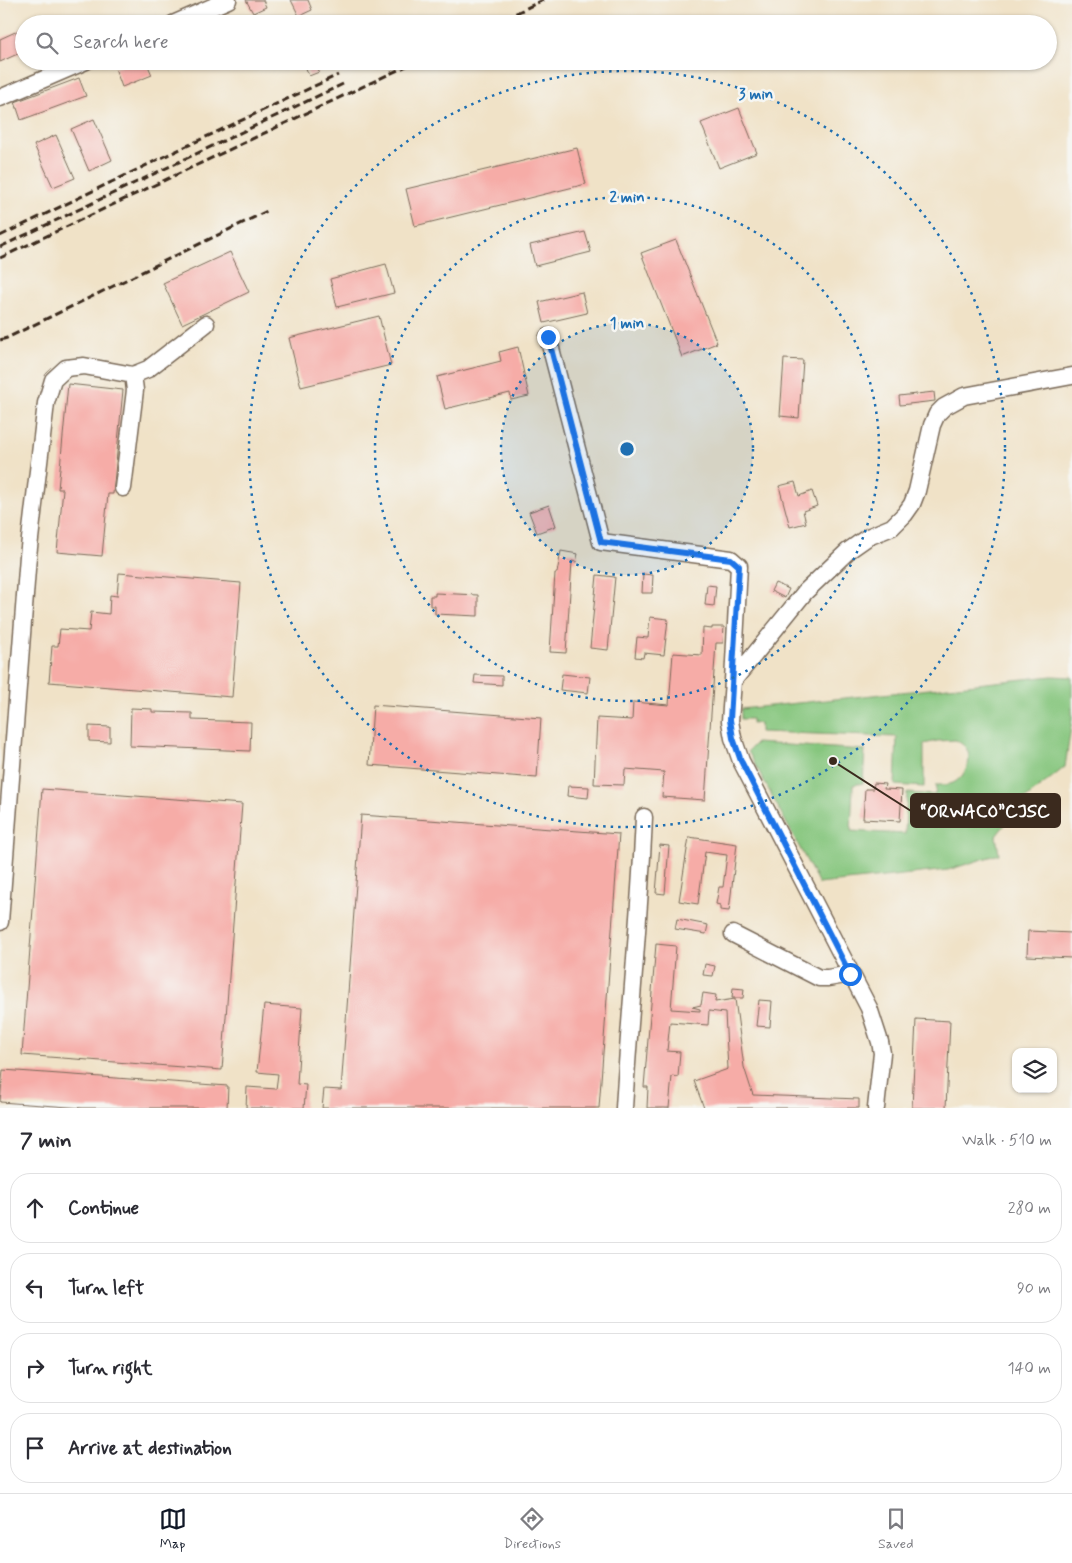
<!DOCTYPE html>
<html lang="en">
<head>
<meta charset="utf-8">
<style>
  :root { --surface:#fff; --page:#f2f2f3; --text:#2b2b33; --muted:#7c7c81; --line:#e1e1e2; --accent:#111827 }
  body { margin:0; font-family:Mynerve,sans-serif; background:var(--page); color:var(--text) }
  .controls { position:absolute; right:15px; bottom:15px; display:grid; overflow:hidden; border-radius:10px; box-shadow:0 1px 4px #0004 }
  .controls button { width:45px; height:45px; display:grid; place-items:center; padding:0; border:0; border-bottom:1px solid var(--line); background:var(--surface); color:var(--text); font:25px sans-serif }
  .stop { position:absolute; width:15px; height:15px; margin:-11px; border:4px solid #1a73e8; border-radius:50%; background:#fff }
  .stop.end { background:#1a73e8; border-color:#fff; box-shadow:0 1px 5px #0008 }
  .list { margin:0; padding:0; list-style:none }
  h2 { display:flex; justify-content:space-between; align-items:center; height:65px; margin:0; padding:0 20px; font-size:21px }
  h2 small { font-size:16px; font-weight:400; color:var(--muted) }
  .list li { display:grid; grid-template-columns:32px 1fr auto; gap:15px; align-items:center; box-sizing:border-box; height:70px; margin:0 10px 10px; padding:0 10px; border:1px solid var(--line); border-radius:20px }
  .list b { display:block; font-size:19px; white-space:nowrap }
  .list em { font-size:16px; font-style:normal; color:var(--muted) }
  .icon { flex:none; width:28px; height:28px; fill:none; stroke:currentColor; stroke-width:2; stroke-linecap:round; stroke-linejoin:round }
  .map { position:relative; flex:none; width:1072px; height:1108px; overflow:hidden }
  .search { position:absolute; background:var(--surface); box-shadow:0 1px 4px #0004; left:15px; right:15px; top:15px; height:55px; display:flex; align-items:center; gap:12px; box-sizing:border-box; padding:0 18px; border-radius:28px; color:var(--muted); font-size:19px }
  .sheet { height:385px; background:var(--surface) }
  nav { display:flex; justify-content:space-around; align-items:center; box-sizing:border-box; height:70px; border-top:1px solid var(--line); background:var(--surface); font-size:14px; color:var(--muted) }
  nav a { display:grid; justify-items:center; gap:2px }
  nav .on { color:var(--accent) }
  .map>svg:first-child { display:block }
  .green { fill:#86c67e; stroke:#60784e }
  .building { fill:#f6aca7 }
  .lines { fill:none; stroke-linecap:round; stroke-linejoin:round }
  .minor-casing { stroke:#7a6a59; stroke-width:19 }
  .minor { stroke:#fff; stroke-width:16 }
  .rail { stroke:#3b2a1e; stroke-width:3; stroke-dasharray:8 4; stroke-linecap:butt }
  .route { stroke:#1a73e8; stroke-width:6 }
  .ring { fill:none; stroke:#1f6fb2; stroke-width:2.5; stroke-dasharray:2.5 5 }
  .centre { fill:#1f6fb2; stroke:#f6f6f2; stroke-width:2.5 }
  .ring-label { font-size:15px; text-anchor:middle; font-weight:bold; fill:#1f6fb2; stroke:#f6f6f2; stroke-width:5; stroke-linejoin:round; paint-order:stroke }
  .leader { fill:none; stroke:#3b2a1e; stroke-width:2 }
  .callout-dot { fill:#3b2a1e; stroke:#f6f6f2; stroke-width:2 }
  .callout { fill:#3b2a1e; stroke:#3b2a1e; stroke-width:2 }
  .callout-label { font-size:18px; text-anchor:middle; font-weight:bold; fill:#fff }
</style>
</head>
<body>
<div class="map">
<svg width="1072" height="1108" viewBox="0 0 1072 1108">
  <rect width="100%" height="100%" fill="#f6f6f2"/>
  <filter id="ink" filterUnits="userSpaceOnUse"><feTurbulence type="fractalNoise" baseFrequency=".02" numOctaves="2"/><feDisplacementMap in="SourceGraphic" scale="10" xChannelSelector="R" yChannelSelector="G"/><feConvolveMatrix kernelMatrix="1 2 1 2 8 2 1 2 1" color-interpolation-filters="sRGB"/></filter>
  <filter id="wash" filterUnits="userSpaceOnUse"><feTurbulence type="fractalNoise" baseFrequency=".0096" numOctaves="4" result="noise"/><feDisplacementMap in="SourceGraphic" scale="20" xChannelSelector="R" yChannelSelector="G"/><feGaussianBlur stdDeviation="1.12" result="paint"/><feColorMatrix in="noise" values="0 0 0 0 0 0 0 0 0 0 0 0 0 0 0 0 0 1.4 0 .05"/><feComposite in="paint" operator="in"/></filter>
  <g filter="url(#wash)">
    <rect width="100%" height="100%" fill="#f0e2c7"/>
    <path class="green" d="M1052,676L1072,677V720L1065,767L1026,798L996,836L999,854L948,870L819,884L748,751L756,743L865,750L863,783L853,785L851,831L905,834L907,793L935,795L936,785C942,785 948,785 953,783C964,778 974,760 966,748C964,745 959,742 956,740L937,741L924,744V787L895,785L897,737L760,732V723L752,724V719H741V709Z"/>
    <g id="blocks">
      <path class="building" d="M246,0H263L266,7L253,13Z
        M291,0H308L312,10L299,16Z
        M24,28V51L0,62V39Z
        M131,61H146L152,75L122,87L115,68Z
        M310,61H316L319,72L309,76L304,63Z
        M79,78L86,96L21,120L15,102Z
        M739,108L757,153L719,168L701,123Z
        M94,119L112,160L89,171L71,129Z
        M56,135L75,178L53,187L34,145Z
        M577,148L586,184L415,226L406,189Z
        M585,232L591,252L535,266L530,245Z
        M676,240L717,343L682,357L641,253Z
        M230,252L249,292L182,324L163,283Z
        M386,264L394,293L337,307L330,279Z
        M582,292L587,313L544,323L539,302Z
        M379,316L391,365L301,387L289,338Z
        M518,347L529,396L511,400L510,393L445,409L437,377L501,361L499,352Z
        M784,359L803,360L799,418L780,416Z
        M68,384L123,390L113,494H108L102,556L57,552L63,489H58Z
        M934,392L935,401L900,405L899,396Z
        M795,482L799,496L812,491L817,506L803,511L806,523L790,527L779,486Z
        M549,505L556,526L537,533L529,512Z
        M561,551L578,554L576,562L572,561L566,653L550,652L555,573H557Z
        M119,573L241,583L232,697L49,682L52,646H58L60,629L89,631L91,612L109,614L110,595L117,596Z
        M643,574L653,575L652,593H642Z
        M597,575L615,577L608,650L590,648Z
        M775,583L789,589L785,598L771,591Z
        M707,585L716,586L714,606L705,605Z
        M435,593L478,595V616L435,614V606H430V596H435Z
        M650,617L668,619L664,655L644,653L643,658L635,657L637,637L648,638Z
        M712,627H724L723,643H716L705,800L662,797L664,772L625,769L624,785L594,784L597,718L632,720L633,702L669,705L673,653L702,655L703,628L712,629Z
        M562,674L590,677L588,693L560,690Z
        M475,675L502,676V685L474,683Z
        M373,705L541,718L537,778L369,765Z
        M131,708L152,709V712L192,713V720L251,722L250,751L130,746Z
        M89,726L110,727V742L89,741Z
        M874,783L885,784L884,789L902,790L900,821L863,819L865,789H873Z
        M568,786L589,787L588,798L567,796Z
        M42,789L242,804L222,1070L22,1055Z
        M361,815L619,834L599,1108H322L324,1089L341,1090Z
        M689,837L737,844L729,911L720,910V905L716,904L719,887H723L727,855L705,852L698,904L679,901Z
        M660,845L669,846L665,894L656,893Z
        M677,919L708,925L706,934L675,929Z
        M1028,931L1072,933V958L1027,956Z
        M656,944L676,946L671,1009L700,1011V1009L692,1007L701,1005L703,993L716,995L715,1002L735,999L744,1067L753,1095L859,1099V1108H704L694,1081L728,1069L725,1013L709,1011L708,1025L670,1022L667,1051L680,1052L678,1077L672,1076L669,1108H647L648,1087H644Z
        M705,964L715,966L713,976L703,975Z
        M733,988L744,989L743,998H732Z
        M759,1000L772,1001L770,1027L756,1026Z
        M264,1005L302,1008L297,1084L306,1085L304,1108H246L247,1087L276,1089L278,1074L257,1072Z
        M916,1019L950,1021L946,1108H912Z
        M3,1070L228,1086L227,1108H83L0,1102Z"/>
    </g>
  </g>
  <g filter="url(#ink)">
    <use href="#blocks" fill-opacity="0" stroke="#7a6a59" stroke-width="1"/>
    <g class="lines">
      <defs>
        <path id="minor" d="M173,24L228,0
          M0,98L86,61
          M548,337L601,542L731,559L739,566L733,681
          M123,488L135,390L133,375
          M0,922L28,556L46,403L53,380L66,368L84,366L133,375L148,369L206,324
          M733,934L819,978H828L851,974
          M624,1108C630,1011 640,914 644,817
          M876,1108L882,1053L880,1042L869,1008L741,761L733,738L730,721L733,681L805,592L848,551L868,537L892,527L905,514L912,504L917,491L932,425L937,414L944,407L964,396L1072,376"/>
      </defs>
      <use href="#minor" class="minor-casing"/>
      <use href="#minor" class="minor"/>
      <path class="rail" d="M494,24L543,0
        M0,236L157,160L338,75
        M0,247L343,84
        M0,258L417,61
        M0,340L7,338L269,210"/>
    </g>
  </g>
  <g class="lines" filter="url(#ink)">
    <path class="route" d="M548,337L601,542L731,559L739,566L730,720L733,738L741,761L850,974"/>
  </g>
  <circle cx="627" cy="449" r="126" fill="#1f6fb2" fill-opacity=".12"/>
  <g class="ring">
    <circle cx="627" cy="449" r="126"/>
    <circle cx="627" cy="449" r="252"/>
    <circle cx="627" cy="449" r="378"/>
  </g>
  <circle cx="627" cy="449" r="8" class="centre"/>
  <g class="ring-label">
    <text x="756" y="99">3 min</text>
    <text x="627" y="202">2 min</text>
    <text x="627" y="328">1 min</text>
  </g>
  <path class="leader" d="M833 761L911 811"/>
  <circle class="callout-dot" cx="833" cy="761" r="5"/>
  <rect class="callout" x="911" y="794" width="149" height="33" rx="5"/>
  <g class="callout-label">
    <text x="985" y="817">“ORWACO”CJSC</text>
  </g>
</svg>
<div class="controls">
<button><svg class="icon" aria-label="layers" viewBox="0 0 24 24"><path d="M12 4l9 5-9 5-9-5zM3 14l9 5 9-5"/></svg></button>
</div>
<div class="stop" style="left:850px;top:974px"></div>
<div class="stop end" style="left:548px;top:337px"></div>
<div class="search"><svg class="icon" aria-label="search" viewBox="0 0 24 24"><circle cx="10" cy="10" r="6"/><path d="M15 15l6 6"/></svg>Search here</div>
</div>
<section class="sheet">
<h2>7 min<small>Walk · 510 m</small></h2>
<ul class="list">
<li><svg class="icon" aria-label="ahead" viewBox="0 0 24 24"><path d="M12 20V5M6 11l6-6 6 6"/></svg><div><b>Continue</b></div><em>280 m</em></li>
<li><svg class="icon" aria-label="left" viewBox="0 0 24 24"><path d="M17 20v-9H6M10 6l-5 5 5 5"/></svg><div><b>Turn left</b></div><em>90 m</em></li>
<li><svg class="icon" aria-label="right" viewBox="0 0 24 24"><path d="M7 20v-9h11M14 6l5 5-5 5"/></svg><div><b>Turn right</b></div><em>140 m</em></li>
<li><svg class="icon" aria-label="arrive" viewBox="0 0 24 24"><path d="M6 21V4h12l-3 4 3 4H6"/></svg><div><b>Arrive at destination</b></div></li>
</ul>
</section>
<nav>
<a class="on"><svg class="icon" aria-label="map" viewBox="0 0 24 24"><path d="M3 6l6-2 6 2 6-2v14l-6 2-6-2-6 2zM9 4v14M15 6v14"/></svg>Map</a>
<a><svg class="icon" aria-label="directions" viewBox="0 0 24 24"><path d="M12 3l9 9-9 9-9-9zM9 14v-3h6M13 9l2 2-2 2"/></svg>Directions</a>
<a><svg class="icon" aria-label="saved" viewBox="0 0 24 24"><path d="M7 4h10v16l-5-4-5 4z"/></svg>Saved</a>
</nav>
</body>
</html>
